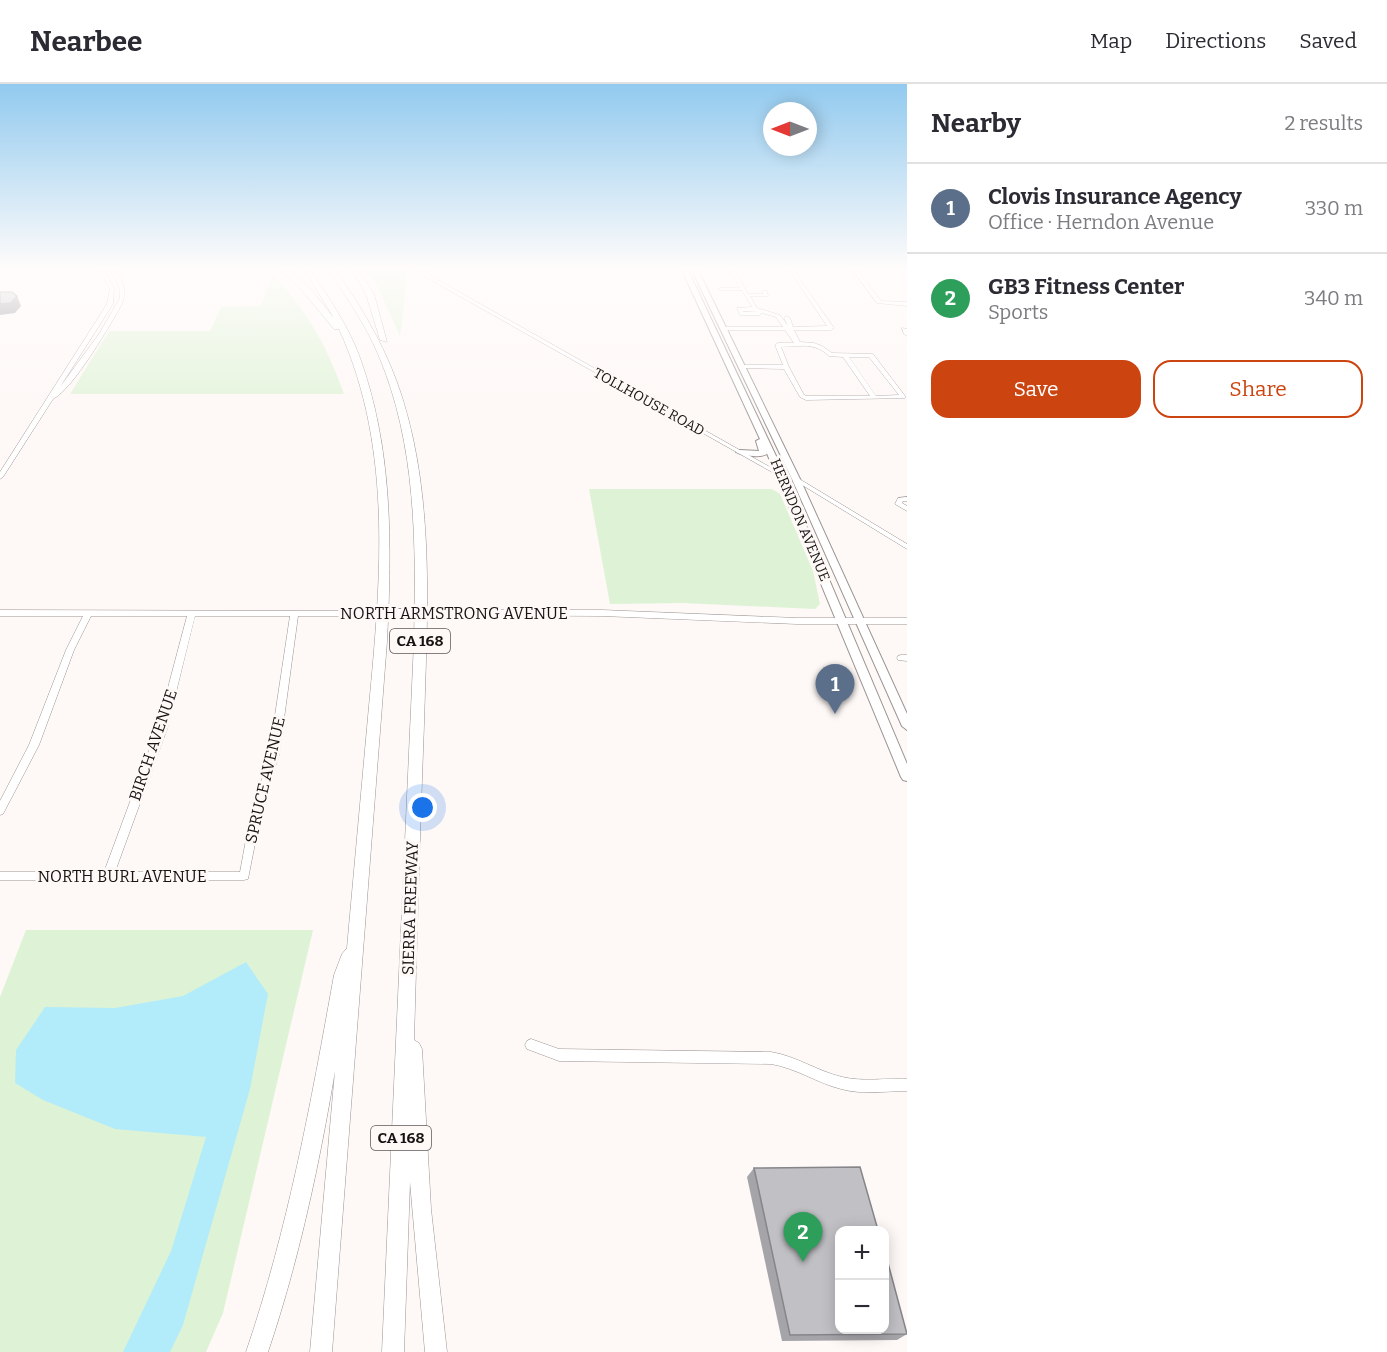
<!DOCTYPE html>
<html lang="en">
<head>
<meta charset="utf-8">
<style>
  :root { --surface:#fff; --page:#f2f2f3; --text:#2b2b33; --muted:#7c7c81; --line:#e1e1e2; --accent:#cc4511 }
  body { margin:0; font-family:Bitter,serif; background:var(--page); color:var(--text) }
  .controls { position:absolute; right:18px; bottom:18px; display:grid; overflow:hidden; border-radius:12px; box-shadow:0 3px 15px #0003 }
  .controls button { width:54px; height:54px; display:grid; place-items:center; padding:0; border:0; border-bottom:2px solid var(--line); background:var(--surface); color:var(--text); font:30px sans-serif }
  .compass { position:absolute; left:763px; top:18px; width:54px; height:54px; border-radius:50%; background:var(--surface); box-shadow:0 3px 15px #0003; rotate:270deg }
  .you { position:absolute; left:423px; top:724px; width:21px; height:21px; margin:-15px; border:4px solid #fff; border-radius:50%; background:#1a73e8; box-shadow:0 0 0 9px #1a73e833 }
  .badge { display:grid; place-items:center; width:39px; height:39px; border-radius:50%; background:var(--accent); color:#fff; font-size:20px; font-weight:700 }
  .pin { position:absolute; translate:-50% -50px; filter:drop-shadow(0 2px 3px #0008) }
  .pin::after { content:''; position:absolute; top:32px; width:21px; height:18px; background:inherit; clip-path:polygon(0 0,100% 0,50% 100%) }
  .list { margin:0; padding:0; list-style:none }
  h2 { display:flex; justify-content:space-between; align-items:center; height:78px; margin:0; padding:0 24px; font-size:26px }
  h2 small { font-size:20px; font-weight:400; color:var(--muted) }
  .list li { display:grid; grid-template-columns:39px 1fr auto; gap:18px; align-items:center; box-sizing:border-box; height:90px; padding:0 24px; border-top:2px solid var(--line) }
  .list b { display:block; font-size:22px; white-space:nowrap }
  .list p { margin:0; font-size:20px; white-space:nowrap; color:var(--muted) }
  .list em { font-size:20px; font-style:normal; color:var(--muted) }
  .actions { display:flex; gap:12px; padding:18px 24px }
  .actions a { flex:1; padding:14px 0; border:2px solid var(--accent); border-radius:18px; text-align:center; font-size:21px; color:var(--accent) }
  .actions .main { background:var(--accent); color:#fff }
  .map { position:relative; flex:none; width:907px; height:1268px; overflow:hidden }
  header { display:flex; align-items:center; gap:36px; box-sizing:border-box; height:84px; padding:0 30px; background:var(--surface); border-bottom:2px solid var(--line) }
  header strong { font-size:28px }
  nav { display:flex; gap:33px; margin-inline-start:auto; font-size:21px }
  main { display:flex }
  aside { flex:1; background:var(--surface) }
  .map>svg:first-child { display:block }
  .green { fill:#def3d5 }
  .water { fill:#b2ecfa }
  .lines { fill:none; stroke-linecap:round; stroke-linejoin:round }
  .minor-casing { stroke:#9a9593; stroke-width:1 }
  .major-casing { stroke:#9a9593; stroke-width:2 }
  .highway-casing { stroke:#9a9593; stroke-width:1 }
  .minor { fill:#fff; fill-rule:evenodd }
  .major { fill:#fff; fill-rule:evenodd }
  .highway { fill:#fff; fill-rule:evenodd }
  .minor-bridge-casing { stroke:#9a9593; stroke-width:10; stroke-linecap:butt }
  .minor-bridge { stroke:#fff; stroke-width:8 }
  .wall { fill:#a5a5a9 }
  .shaded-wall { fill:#86868a }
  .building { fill:#c0c0c5; stroke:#86868a; stroke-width:1.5 }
  .labels { text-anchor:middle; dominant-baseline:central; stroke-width:6; stroke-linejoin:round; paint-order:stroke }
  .far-street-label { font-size:14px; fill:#161413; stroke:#fef8f6 }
  .shield { fill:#fef8f6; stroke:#5c5857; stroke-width:1.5 }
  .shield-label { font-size:15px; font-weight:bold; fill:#161413 }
  .street-label { font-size:16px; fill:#161413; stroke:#fef8f6 }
</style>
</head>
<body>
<header>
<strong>Nearbee</strong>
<nav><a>Map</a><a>Directions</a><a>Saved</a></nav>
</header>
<main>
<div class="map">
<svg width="907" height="1268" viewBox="0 0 907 1268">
  <rect width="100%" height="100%" fill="#fef8f6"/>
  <path class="green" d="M365,184H408L400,252L378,203Z
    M273,191C307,226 328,264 344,310H70L109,247H210L221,223L261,222Z
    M589,405H772L780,410L813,487L820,520L815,525L683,519L610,520Z
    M26,846H313L223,1229L206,1268H0V913Z"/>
  <path class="water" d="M246,878L268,910L250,1005L183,1241L170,1268H123L171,1167L206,1053L115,1045L43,1016L15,999L16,966L45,923L115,924L183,912Z"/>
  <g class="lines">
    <defs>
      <path id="minor" d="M99,184H103L114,205L113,220L60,303L99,250L120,214L119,202L109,184H131L116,187C124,199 127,209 121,222C109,243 73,305 53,315L3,393L0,395V388L107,220L110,205Z
        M430,184H435L427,190L784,391L783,392H779L422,191V189Z
        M729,184H733L748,210H763V207H767L768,212H750L757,224L780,231L788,242L784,234L787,232L790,234L793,243L827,242L788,184H792L834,244L831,246H794L800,258L814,259L822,262L832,269L873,270L905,312V314L806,316L800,313L784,285L741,284V282L743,281H783L775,261L778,259H794L785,246H721V244L723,243H783L776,233L762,229L760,231H740L737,224L752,223L742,206H720L718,205L720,204H740ZM742,227L758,228H744ZM800,262C811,261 821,264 829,272L843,273L870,312H807L804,311L789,283L781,263ZM849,273H869L899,311L876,312Z
        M851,184H855L881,217L907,218V222L877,219Z
        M902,244L907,245V252L904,250Z
        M796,393L907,460V465L794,396V394Z
        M907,413V417H903L902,419L907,422V427L895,420L898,414Z
        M0,526L359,527L360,529L359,531L356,532H298L279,671L260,734L248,795L244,796H0V788H104L157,645L187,532H91L74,566L39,661L3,730L0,731V717L29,661L66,566L83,532H0ZM195,532H290L269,671L250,734L240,788H115L167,645Z
        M448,526H602L797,534H907V540H797L602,532L445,531L444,529Z
        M901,571H907V577L898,576L897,574L898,572Z
        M531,955L559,965L771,968C796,972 817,987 842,993C863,998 886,994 907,995V1007C886,1007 862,1011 841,1005C817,999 796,984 771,980L559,977L527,965L525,961L527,957Z"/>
      <path id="major" d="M681,184H687L785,391L907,680V697L903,696L901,693L766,367L767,370C760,374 743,372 736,368L740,366L759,367L756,357L760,355Z
        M691,184H697L800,395L907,630V646L902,642L792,395Z"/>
      <path id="highway" d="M278,184C298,184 322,220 334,234L303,184H309C328,212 347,240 359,271C393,364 392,460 387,557L332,1268H310L335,987C319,1082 299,1176 268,1268H246C288,1145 311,1019 334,891L342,870L347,864C354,787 361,710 368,633C380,504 395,367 339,245H334L299,203Z
        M328,184H334C363,225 388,267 403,316C435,420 427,532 424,640C420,745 417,851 414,956L419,959L422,965L431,1125L447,1268H425L410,1098L404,1268H382L414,558C416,461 417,361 378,270C365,239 345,212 328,184Z
        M351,184H357L374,210L387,258L380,256L366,210Z"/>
    </defs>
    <use href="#minor" class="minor-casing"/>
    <use href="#major" class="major-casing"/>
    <use href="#highway" class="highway-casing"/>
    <use href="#minor" class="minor"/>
    <use href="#major" class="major"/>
    <use href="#highway" class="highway"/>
    <defs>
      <path id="minor-bridge" d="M356,529H448"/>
    </defs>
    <use href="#minor-bridge" class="minor-bridge-casing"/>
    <use href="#minor-bridge" class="minor-bridge"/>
  </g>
  <path class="wall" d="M754,1084L907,1250L897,1256L782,1257L747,1093Z"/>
  <path class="shaded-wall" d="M17,212L21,222L15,229L0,231V220Z"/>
  <path class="building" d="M0,208H12L17,212L11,219L0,220Z
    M860,1083L878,1146H840V1245H885V1168L907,1250L790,1251L754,1084Z"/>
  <linearGradient id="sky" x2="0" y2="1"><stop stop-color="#92caef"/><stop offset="0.51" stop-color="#fffcfb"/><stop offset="1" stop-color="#fffcfb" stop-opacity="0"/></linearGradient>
  <rect width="907" height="361" fill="url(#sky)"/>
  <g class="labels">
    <g class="far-street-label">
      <text transform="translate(649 318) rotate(29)">TOLLHOUSE ROAD</text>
      <text transform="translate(800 436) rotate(67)">HERNDON AVENUE</text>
    </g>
    <g class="shield">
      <rect x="390" y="545" width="60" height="24" rx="4.5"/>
      <rect x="371" y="1042" width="60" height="24" rx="4.5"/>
    </g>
    <g class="shield-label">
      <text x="420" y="557">CA 168</text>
      <text x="401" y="1054">CA 168</text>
    </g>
    <g class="street-label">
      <text x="454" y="529">NORTH ARMSTRONG AVENUE</text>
      <text transform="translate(153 661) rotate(-71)">BIRCH AVENUE</text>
      <text transform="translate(265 696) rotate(-77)">SPRUCE AVENUE</text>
      <text x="122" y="792">NORTH BURL AVENUE</text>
      <text transform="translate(410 824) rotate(-88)">SIERRA FREEWAY</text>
    </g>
  </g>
</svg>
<div class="controls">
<button>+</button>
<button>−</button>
</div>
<svg class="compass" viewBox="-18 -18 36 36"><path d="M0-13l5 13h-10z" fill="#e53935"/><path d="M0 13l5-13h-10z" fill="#7c7c81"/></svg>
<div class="you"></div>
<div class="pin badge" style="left:835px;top:630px;background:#5c6f8a">1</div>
<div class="pin badge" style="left:803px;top:1178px;background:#2e9e5b">2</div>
</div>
<aside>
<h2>Nearby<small>2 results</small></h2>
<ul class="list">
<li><span class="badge" style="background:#5c6f8a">1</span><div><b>Clovis Insurance Agency</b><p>Office · Herndon Avenue</p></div><em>330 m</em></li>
<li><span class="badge" style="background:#2e9e5b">2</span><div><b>GB3 Fitness Center</b><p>Sports</p></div><em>340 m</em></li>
</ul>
<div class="actions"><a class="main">Save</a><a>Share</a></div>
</aside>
</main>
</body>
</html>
